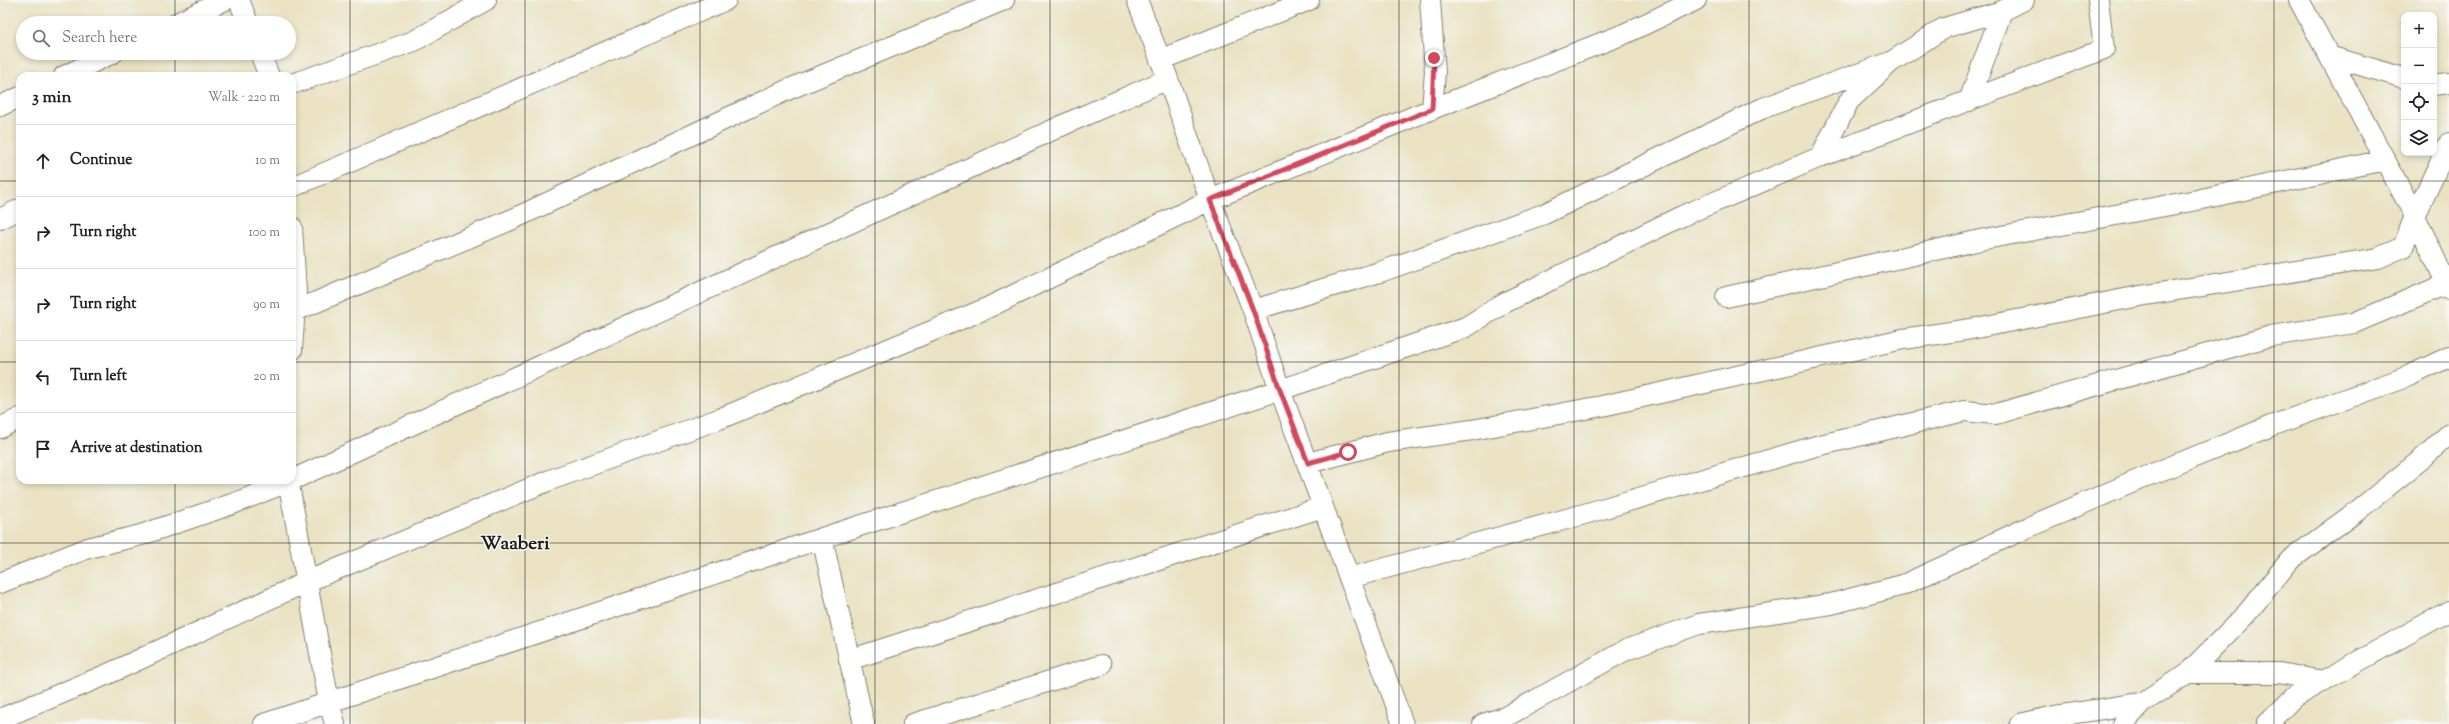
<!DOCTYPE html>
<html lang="en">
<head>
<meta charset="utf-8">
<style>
  :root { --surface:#fff; --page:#f6f6f6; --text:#222; --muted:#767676; --line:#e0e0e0 }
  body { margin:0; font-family:"Sorts Mill Goudy",serif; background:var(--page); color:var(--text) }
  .controls { position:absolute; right:12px; top:12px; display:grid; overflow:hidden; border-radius:8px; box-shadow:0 2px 6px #0003 }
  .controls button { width:36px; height:36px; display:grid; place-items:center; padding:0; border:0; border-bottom:1px solid var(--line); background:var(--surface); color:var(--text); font:20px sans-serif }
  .stop { position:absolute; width:12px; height:12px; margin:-9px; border:3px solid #d1495b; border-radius:50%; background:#fff }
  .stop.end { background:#d1495b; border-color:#fff; box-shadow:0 1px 4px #0008 }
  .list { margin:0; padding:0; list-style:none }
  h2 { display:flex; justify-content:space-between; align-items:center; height:52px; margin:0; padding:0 16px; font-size:17px }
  h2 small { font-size:13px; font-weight:400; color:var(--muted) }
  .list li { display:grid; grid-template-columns:26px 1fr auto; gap:12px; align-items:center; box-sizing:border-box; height:72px; padding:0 16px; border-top:1px solid var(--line) }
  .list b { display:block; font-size:15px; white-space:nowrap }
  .list em { font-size:13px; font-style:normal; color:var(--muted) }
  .icon { flex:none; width:22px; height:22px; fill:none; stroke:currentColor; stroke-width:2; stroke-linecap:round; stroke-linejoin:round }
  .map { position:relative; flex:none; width:2449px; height:724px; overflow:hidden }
  .search { position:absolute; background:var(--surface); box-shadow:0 2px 6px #0003; left:16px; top:16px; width:280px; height:44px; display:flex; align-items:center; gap:10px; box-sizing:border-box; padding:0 14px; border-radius:22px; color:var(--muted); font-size:15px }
  .panel { position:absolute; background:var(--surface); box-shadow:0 2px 6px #0003; left:16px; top:72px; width:280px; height:412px; border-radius:12px }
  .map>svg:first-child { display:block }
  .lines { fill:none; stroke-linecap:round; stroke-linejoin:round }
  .minor-casing { stroke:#837f6f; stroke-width:22 }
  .minor { stroke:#fff; stroke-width:20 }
  .route { stroke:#d1495b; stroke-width:5 }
  .grid { fill:none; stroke:#1c1c1c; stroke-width:1; stroke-opacity:0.55 }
  .labels { text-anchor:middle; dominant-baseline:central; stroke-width:3; stroke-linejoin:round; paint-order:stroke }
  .district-label { font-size:19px; font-weight:bold; fill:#1c1c1c; stroke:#f6f6f2 }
</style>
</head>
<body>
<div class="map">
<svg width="2449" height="724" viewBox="0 0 2449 724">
  <rect width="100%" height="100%" fill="#f6f6f2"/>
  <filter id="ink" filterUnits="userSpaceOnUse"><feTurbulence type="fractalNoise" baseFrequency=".025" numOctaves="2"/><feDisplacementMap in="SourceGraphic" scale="8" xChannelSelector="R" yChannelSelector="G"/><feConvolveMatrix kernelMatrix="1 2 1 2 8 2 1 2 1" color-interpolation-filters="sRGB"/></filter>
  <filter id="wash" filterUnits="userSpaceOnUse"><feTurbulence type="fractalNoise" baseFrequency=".012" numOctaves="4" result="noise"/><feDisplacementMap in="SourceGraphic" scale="16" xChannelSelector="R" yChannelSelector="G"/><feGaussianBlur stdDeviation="0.9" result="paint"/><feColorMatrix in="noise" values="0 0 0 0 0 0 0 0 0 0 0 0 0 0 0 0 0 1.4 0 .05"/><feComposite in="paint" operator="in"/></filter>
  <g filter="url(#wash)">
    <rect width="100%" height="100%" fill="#eae2c2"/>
  </g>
  <g filter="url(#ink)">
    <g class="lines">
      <defs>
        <path id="minor" d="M239,0L248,23
          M1137,0L1168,79L1210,200L1253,310L1280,390L1403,724
          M1430,0L1435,72L1432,109
          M2299,0L2415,216L2449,289
          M177,23L225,0
          M260,53L269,76
          M2329,56L2404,78
          M1160,60L1309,0
          M64,76L113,53
          M292,84L414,41L486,0
          M2434,85L2449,83
          M1969,101L2002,11
          M0,106L20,97
          M1820,157L1849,101L1891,62L1944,28L2002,11L2024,0
          M292,187L726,0
          M0,219L20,209
          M292,227L296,291L292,350
          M1726,297L1985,239L2197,200L2385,160
          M1253,310L1380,272L1544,214L1763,108L1891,62
          M295,311L513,219L787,90L1004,0
          M0,428L20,418
          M1308,463L1388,442L1472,430L1602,406L1903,339L1971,329L2140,296L2378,258L2403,247L2415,216L2449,143
          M288,480L329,702L335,724
          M292,480L1072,121L1168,79
          M822,538L864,724
          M1349,578L1574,517L1816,446L1964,411L1996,414L2271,336L2354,323L2446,284
          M0,583L88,548L141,535L235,503L292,480
          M849,660L1323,507
          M2188,673H2279L2323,681
          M0,719L108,674L306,582L550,480L719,419L985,309L1210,200L1432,109L1624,34L1696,0
          M264,724L822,538L1280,390L1466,327L1504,303L1682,216L1820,157L2104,49L2098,0
          M913,724L1101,665
          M1483,724L1505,717L1626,650L1699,624L1831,604L1903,585L2031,526L2145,477L2271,426L2409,376L2449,357
          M2020,724L2055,716L2142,703
          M2123,724L2142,703L2188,673L2247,613L2290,560L2357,511L2423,458L2449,434
          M2267,724L2294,697L2449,611"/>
      </defs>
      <use href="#minor" class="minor-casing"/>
      <use href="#minor" class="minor"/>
    </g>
  </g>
  <g class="lines" filter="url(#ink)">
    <path class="route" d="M1348,452L1308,463L1280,390L1253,310L1210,200L1432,109L1434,58"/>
  </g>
  <path class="grid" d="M175,0V23M350,0V724M525,0V724M700,0V724M875,0V724M1050,0V724M1224,0V724M1399,0V724M1574,0V724M1749,0V724M1924,0V724M2099,0V724M2274,0V724M175,53V76M0,181H20M292,181H2449M0,362H20M292,362H2449M175,480V724M0,543H2449"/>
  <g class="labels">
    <g class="district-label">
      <text x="515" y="544">Waaberi</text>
    </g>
  </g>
</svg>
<div class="controls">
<button>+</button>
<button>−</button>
<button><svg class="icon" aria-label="locate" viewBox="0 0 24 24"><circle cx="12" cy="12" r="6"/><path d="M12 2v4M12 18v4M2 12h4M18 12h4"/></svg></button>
<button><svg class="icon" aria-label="layers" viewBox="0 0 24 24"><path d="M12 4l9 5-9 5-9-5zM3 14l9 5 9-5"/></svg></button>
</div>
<div class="stop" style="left:1348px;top:452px"></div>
<div class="stop end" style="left:1434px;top:58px"></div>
<div class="search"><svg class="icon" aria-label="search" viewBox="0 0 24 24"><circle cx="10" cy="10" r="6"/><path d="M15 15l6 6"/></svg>Search here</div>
<section class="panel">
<h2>3 min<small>Walk · 220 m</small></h2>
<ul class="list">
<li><svg class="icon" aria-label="ahead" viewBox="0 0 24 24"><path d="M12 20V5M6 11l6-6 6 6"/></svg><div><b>Continue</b></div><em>10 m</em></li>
<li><svg class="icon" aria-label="right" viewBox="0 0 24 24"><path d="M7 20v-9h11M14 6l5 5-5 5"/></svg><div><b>Turn right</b></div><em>100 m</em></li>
<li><svg class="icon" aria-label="right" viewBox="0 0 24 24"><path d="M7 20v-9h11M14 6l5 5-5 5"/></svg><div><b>Turn right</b></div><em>90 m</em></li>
<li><svg class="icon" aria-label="left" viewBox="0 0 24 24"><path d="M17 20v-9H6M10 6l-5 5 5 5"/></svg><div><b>Turn left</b></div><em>20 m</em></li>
<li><svg class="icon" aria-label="arrive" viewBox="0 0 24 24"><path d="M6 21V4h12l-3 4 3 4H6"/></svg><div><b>Arrive at destination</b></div></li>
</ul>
</section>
</div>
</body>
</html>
